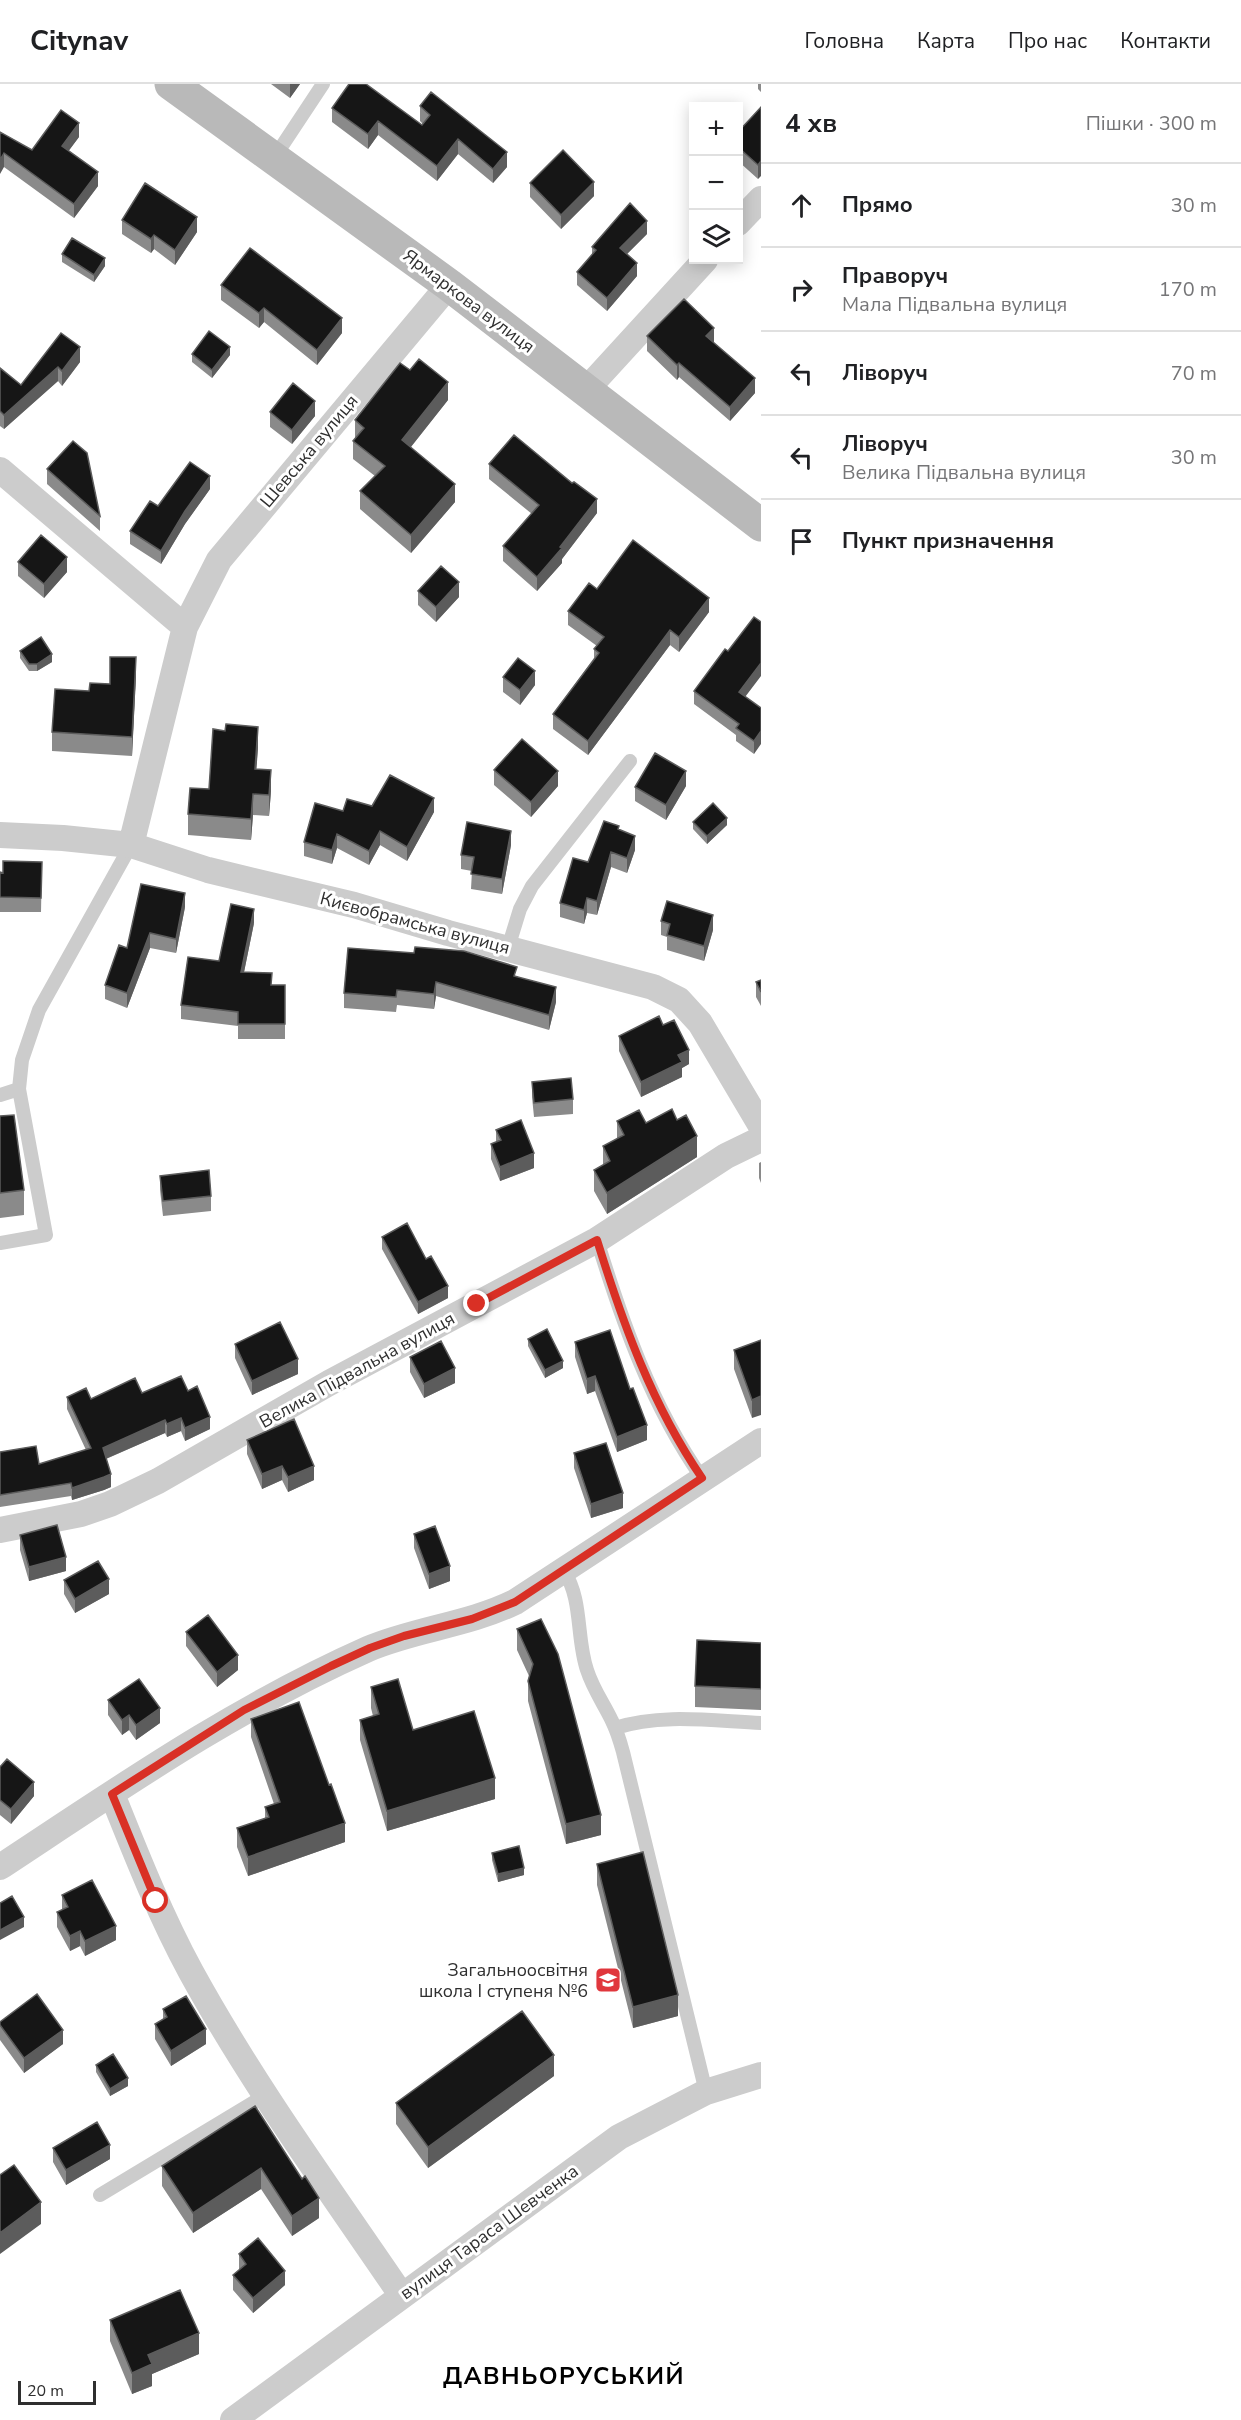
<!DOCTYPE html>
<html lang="uk">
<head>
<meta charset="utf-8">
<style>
  :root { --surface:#fff; --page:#f6f6f6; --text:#202124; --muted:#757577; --line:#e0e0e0 }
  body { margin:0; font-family:"Nunito Sans",sans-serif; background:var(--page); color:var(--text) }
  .controls { position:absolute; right:18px; top:18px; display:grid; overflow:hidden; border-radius:0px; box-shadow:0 3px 15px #0003 }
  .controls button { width:54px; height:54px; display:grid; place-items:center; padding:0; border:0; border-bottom:2px solid var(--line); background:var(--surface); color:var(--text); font:30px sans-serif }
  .scale { position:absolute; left:18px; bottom:15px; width:78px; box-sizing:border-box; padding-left:6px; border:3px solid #2f2f2f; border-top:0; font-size:16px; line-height:21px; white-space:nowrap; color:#2f2f2f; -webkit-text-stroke:4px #fff; paint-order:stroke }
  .stop { position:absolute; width:18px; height:18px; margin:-14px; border:4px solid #d93025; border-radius:50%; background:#fff }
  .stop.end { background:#d93025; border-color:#fff; box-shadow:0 2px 6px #0008 }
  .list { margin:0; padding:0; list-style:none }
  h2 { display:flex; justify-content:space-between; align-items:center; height:78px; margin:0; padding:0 24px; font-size:26px }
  h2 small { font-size:20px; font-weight:400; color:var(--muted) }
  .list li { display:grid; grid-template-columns:39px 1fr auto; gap:18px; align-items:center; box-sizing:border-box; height:84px; padding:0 24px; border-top:2px solid var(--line) }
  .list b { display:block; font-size:22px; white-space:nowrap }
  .list p { margin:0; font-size:20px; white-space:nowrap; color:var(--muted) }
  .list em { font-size:20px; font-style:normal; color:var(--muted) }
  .icon { flex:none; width:33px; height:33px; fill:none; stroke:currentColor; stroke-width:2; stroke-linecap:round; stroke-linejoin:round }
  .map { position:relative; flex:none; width:761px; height:2336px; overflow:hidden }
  header { display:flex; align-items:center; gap:36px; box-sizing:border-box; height:84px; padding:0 30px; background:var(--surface); border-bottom:2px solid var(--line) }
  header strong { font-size:28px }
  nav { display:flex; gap:33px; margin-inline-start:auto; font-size:21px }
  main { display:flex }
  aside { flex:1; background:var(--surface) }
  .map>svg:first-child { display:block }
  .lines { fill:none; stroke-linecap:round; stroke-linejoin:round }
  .lane { stroke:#ccc; stroke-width:14 }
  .street { stroke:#ccc; stroke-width:26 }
  .secondary { stroke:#b9b9b9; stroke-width:33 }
  .wall { fill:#8a8a8a }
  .shaded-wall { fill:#5c5c5c }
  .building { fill:#161616; stroke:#5c5c5c; stroke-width:1.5 }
  .route { stroke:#d93025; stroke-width:8 }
  .labels { text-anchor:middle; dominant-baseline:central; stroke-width:6; stroke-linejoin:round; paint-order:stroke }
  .street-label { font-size:18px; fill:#2f2f2f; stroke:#fff }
  .poi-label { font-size:18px; fill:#2f2f2f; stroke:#fff; text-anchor:end }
  .district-label { font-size:24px; font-weight:bold; letter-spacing:1.5px; fill:#000; stroke:#fff }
</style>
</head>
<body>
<header>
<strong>Citynav</strong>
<nav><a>Головна</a><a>Карта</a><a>Про нас</a><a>Контакти</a></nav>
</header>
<main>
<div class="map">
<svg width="761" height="2336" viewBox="0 0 761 2336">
  <rect width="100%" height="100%" fill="#fff"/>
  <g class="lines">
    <path class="lane" d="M274,74L323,0
      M508,864L520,825L532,802L630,677
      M19,1005L22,976L39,926L131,761
      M0,1011L19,1005L46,1151L0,1159
      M597,1156C623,1240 651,1321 702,1394
      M564,1487C583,1516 576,1554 587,1586C593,1605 604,1620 612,1637C617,1647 620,1657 623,1668L706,2008
      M615,1644C662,1629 713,1637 761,1639
      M100,2111L266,2011"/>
    <path class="street" d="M738,139L761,115
      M586,306L705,176
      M0,386L185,543
      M0,751L63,754L131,761L208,786L354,821L448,849L653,903L679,916L700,939L761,1042
      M131,761L185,543L219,476L449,201
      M0,1446L81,1430L110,1420L158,1397L329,1299L597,1156L726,1072L761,1055
      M112,1710C136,1770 160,1831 191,1888C253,2001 330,2106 402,2212
      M0,1783C120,1704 235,1624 368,1565C415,1545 468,1541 515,1518L761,1357
      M233,2336L619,2053L706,2008L761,1991"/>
    <path class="secondary" d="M171,0L449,201L761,441"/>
  </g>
  <path class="wall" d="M271,0H300L290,14Z
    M758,0H761V8L758,5Z
    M420,22L507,83L493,99L458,70L437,97L378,51L368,65L332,38V24L422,41L423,40L420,37Z
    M761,23L758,95L738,77V48Z
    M0,48L32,66L79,53L68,67L98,102L74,134L4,83Z
    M530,99L594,112L561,145L530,113Z
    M122,136L197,148L175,181L154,165L151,169L122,150Z
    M647,150L627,170L637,192L607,227L577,201V188L592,171V163Z
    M62,170L105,182L94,198L62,178Z
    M221,201L342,249L317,281L264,238L259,244L221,216Z
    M61,249L80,278L62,302L58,297L4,345L0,342V284L21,301Z
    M647,252L714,259L755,309L730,337L679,293L677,296L647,267Z
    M192,270L230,271L212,294L192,278Z
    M448,316L411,363L455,418L411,469L360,425V407L375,392L353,375V357L355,355V336Z
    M270,328L315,332L292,360L270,343Z
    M489,380L597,429L562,475V479L537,507L503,477V462L532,430L489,395Z
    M47,385L100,432V447L47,400Z
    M210,405L185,440L161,480L130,460V447L158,422Z
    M18,478L67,488L44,514L18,492Z
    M597,505L709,528L679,568L670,561L588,671L553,645V630L594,574V565L597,562L568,541V527Z
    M418,507L459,513L436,538L418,521Z
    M20,567L52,578L37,587H29L20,574Z
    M728,567L745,613L761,624L754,670L736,657V651L694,620V607Z
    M136,592L132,672L52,667V648L89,607Z
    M503,593L535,601L520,621L503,608Z
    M258,664L256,685L271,707L269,732L253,731L251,756L188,751V730L209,705Z
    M494,686L558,702L531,733L494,701Z
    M686,702L666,736L635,717V703Z
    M372,722L434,728L407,777L380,761L369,781L337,764L332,780L304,772V758L343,727Z
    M693,738L727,741L707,760L693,745Z
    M619,745L635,766L627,789L611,783L597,831L587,829L584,840L560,833V819L588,778Z
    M511,761L502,810L471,805L472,787L461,785V771Z
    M42,778L41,828H0V788L3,789Z
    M185,823L176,869L150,864L127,924L105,915V901L127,864Z
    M661,837L713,846L704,877L667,866V853L661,851Z
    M254,839L244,888L271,901H285V955H238V942L181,935V921L219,877Z
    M348,864L517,892L556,918L549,946L436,912L434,925L397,921L396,928L344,924V909Z
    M761,896V922L756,913V898Z
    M663,941L689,980L682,984V993L641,1013L619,967V952Z
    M532,998L573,1015V1030L534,1033L532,1013Z
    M0,1032L24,1106V1131L0,1134Z
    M677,1036L697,1073L607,1130L594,1107V1086L603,1081V1062L617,1055V1037L646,1039Z
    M496,1046L534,1084L500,1097L491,1075V1060L496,1058Z
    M761,1078V1099L759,1094V1079Z
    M160,1092L211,1112V1127L163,1132L160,1106Z
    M382,1153L426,1175L448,1214L418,1230L382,1165Z
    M528,1255L563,1284L545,1294L528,1262Z
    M761,1256L752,1334L734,1285V1266Z
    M575,1258L647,1356L617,1368L595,1307L587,1310L575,1273Z
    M235,1260L298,1290L252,1311L235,1274Z
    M410,1273L455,1299L424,1314L410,1288Z
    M188,1307L210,1345L185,1357L181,1347L167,1353L165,1349L106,1375L111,1403L104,1406L72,1416L71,1412L0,1423V1368L39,1380L86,1366L67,1325V1313L91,1315L142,1309Z
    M247,1356L314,1396L288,1408L282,1396L262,1405L247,1370Z
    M574,1369L623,1424L591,1434L574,1384Z
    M414,1450L450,1497L429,1505L414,1464Z
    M20,1451L66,1487L29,1497L20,1466Z
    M64,1496L109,1510L75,1529L64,1510Z
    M541,1535L601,1751L566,1760L528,1617V1597L529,1592L517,1566V1545Z
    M186,1548L238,1586L217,1603L186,1562Z
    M761,1559V1626L695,1623V1602Z
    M371,1603L413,1646L495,1715L387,1747L360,1656V1636L373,1632L371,1624Z
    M108,1616L160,1639L136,1656L129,1646L122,1651L108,1631Z
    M251,1635L345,1758L248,1792L237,1763V1744L265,1735V1723L274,1720L251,1653Z
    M0,1683L34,1712L11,1740L0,1731Z
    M492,1769L524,1791L498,1798L492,1776Z
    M597,1780L678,1932L633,1944L597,1801Z
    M62,1811L116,1856L85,1872L80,1862L70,1867L57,1843V1828L62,1826Z
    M163,1925L206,1960L171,1982L155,1955V1940L163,1935Z
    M0,1938L63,1960L24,1989L0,1956Z
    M96,1981L128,2002L110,2012L96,1988Z
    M554,1992L428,2084L396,2040V2019Z
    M255,2022L319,2134L292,2152L261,2105L193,2149L162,2102V2082Z
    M53,2064L110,2075L66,2101L53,2078Z
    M239,2170L285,2201L253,2229L233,2206V2191L239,2186Z
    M110,2236L199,2270L152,2290V2302L132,2310L110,2257Z"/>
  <path class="shaded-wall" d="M290,0H300L290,14Z
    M378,37V51L368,65V50Z
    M79,39V53L62,76V62Z
    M458,55V70L437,97V82Z
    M507,68V83L493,99V85Z
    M4,69V83L0,90V76Z
    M761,77V92L758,95V81Z
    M98,88V102L74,134V120Z
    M594,98V112L561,145V131Z
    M197,133V148L175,181V166Z
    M647,137V150L620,177V164Z
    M154,151V165L151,169V155Z
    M105,174V182L94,198V191Z
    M637,179V192L607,227V214Z
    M264,224V238L259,244V229Z
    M342,234V249L317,281V266Z
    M714,244V259L706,252Z
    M80,263V278L62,302V287Z
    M230,263V271L212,294V286Z
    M679,279V293L677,296V281Z
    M58,283V297L4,345V331Z
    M755,294V309L730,337V323Z
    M448,298V316L402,374V356Z
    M315,317V332L292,360V346Z
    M210,392V405L185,440L161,480V467L185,427Z
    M455,400V418L411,469V451Z
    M597,415V429L562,475V479L537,507V493Z
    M67,473V488L44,514V500Z
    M459,498V513L436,538V523Z
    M709,514V528L679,568V553Z
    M670,546V561L588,671V657Z
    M52,570V578L37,587V580Z
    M136,573V592L132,672V653Z
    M761,579V592L739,621V608Z
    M535,587V601L520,621V606Z
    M258,643V664L255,706V685Z
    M761,647V660L754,670V657Z
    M271,686V707L269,732V711Z
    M558,687V702L531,733V718Z
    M686,687V702L666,736V721Z
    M253,710V731L251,756V735Z
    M434,714V728L407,777V763Z
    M727,734V741L707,760V752Z
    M380,747V761L369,781V767Z
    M511,747V761L502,810V795Z
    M337,750V764L332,780V766Z
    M635,752V766L627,789V774Z
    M611,768V783L597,831V817Z
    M185,809V823L176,869V855Z
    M587,814V829L584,840V826Z
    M254,825V839L241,903V888Z
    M713,831V846L704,877V862Z
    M150,849V864L127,924V909Z
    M436,898V912L434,925V910Z
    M556,903V918L549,946V931Z
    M689,966V980L682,984V993L641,1013V998L678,971Z
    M697,1052V1073L607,1130V1109Z
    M534,1069V1084L500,1097V1083Z
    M448,1202V1214L418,1230V1218Z
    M298,1275V1290L252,1311V1297Z
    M563,1277V1284L545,1294V1286Z
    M455,1284V1299L424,1314V1300Z
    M595,1292V1307L587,1310V1295Z
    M761,1312V1331L752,1334V1316Z
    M210,1333V1345L185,1357V1344Z
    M181,1334V1347L167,1353V1340Z
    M165,1336V1349L103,1376V1364Z
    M647,1341V1356L617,1368V1353Z
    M282,1382V1396L262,1405V1390Z
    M314,1382V1396L288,1408V1393Z
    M111,1390V1403L104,1406L72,1416V1404Z
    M623,1409V1424L591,1434V1420Z
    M66,1473V1487L29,1497V1483Z
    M450,1482V1497L429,1505V1490Z
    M109,1495V1510L75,1529V1515Z
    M238,1571V1586L217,1603V1588Z
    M160,1624V1639L136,1656V1641Z
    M129,1631V1646L122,1651V1636Z
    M495,1694V1715L387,1747V1727Z
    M34,1698V1712L11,1740V1725Z
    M601,1731V1751L566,1760V1740Z
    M345,1739V1758L248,1792V1773Z
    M524,1784V1791L498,1798V1790Z
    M24,1833V1843L0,1856V1846Z
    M116,1842V1856L85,1872V1857Z
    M80,1847V1862L70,1867V1852Z
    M678,1911V1932L633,1944V1923Z
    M206,1945V1960L171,1982V1967Z
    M63,1946V1960L24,1989V1974Z
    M554,1971V1992L428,2084V2063Z
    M128,1994V2002L110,2012V2005Z
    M110,2061V2075L66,2101V2086Z
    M261,2084V2105L193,2149V2129Z
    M319,2114V2134L292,2152V2132Z
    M41,2118V2140L0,2170V2149Z
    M285,2187V2201L253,2229V2214Z
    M199,2249V2270L152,2290V2302L132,2310V2289L148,2271Z"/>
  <path class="building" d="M349,0H366L422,41L430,31L420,22L431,8L507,68L493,85L458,55L437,82L378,37L368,50L332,24Z
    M761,23V77L758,81L738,63V48Z
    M61,26L79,39L62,62L98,88L74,120L4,69L0,76V48L32,66Z
    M563,66L594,98L561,131L530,99Z
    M145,99L197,133L175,166L154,151L151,155L122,136Z
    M630,119L647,137L620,164L637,179L607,214L577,188L596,166L592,163Z
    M72,154L105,174L94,191L62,170Z
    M250,164L342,234L317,266L264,224L259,229L221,201Z
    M684,215L714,244L706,252L755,294L730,323L679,279L677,281L647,252Z
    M209,247L230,263L212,286L192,270Z
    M61,249L80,263L62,287L58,283L4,331L0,327V284L21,301Z
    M419,275L448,298L402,356L455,400L411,451L360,407L385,382L353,357L364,344L355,336L400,279L410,286Z
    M293,299L315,317L292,346L270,328Z
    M514,351L572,399L574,398L597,415L560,463L562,464L537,493L503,462L539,421L489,380Z
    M73,357L87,369L100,432L47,385Z
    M190,378L210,392L185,427L161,467L130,447L150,417L158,422Z
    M41,451L67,473L44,500L18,478Z
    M633,456L709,514L679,553L670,546L588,657L553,630L599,569L594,565L604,553L568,527L589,499L597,505Z
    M441,482L459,498L436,523L418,507Z
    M754,533L761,538V579L739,608L761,624V647L754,657L736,644L739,640L694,607L725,565L728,567Z
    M41,553L52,570L37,580H29L20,567Z
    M110,573H136L132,653L52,648L55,605L89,607L90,599L110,600Z
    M518,574L535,587L520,606L503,593Z
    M226,640L258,643L255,685L271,686L269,711L253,710L251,735L188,730L190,704L209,705L213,645L225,647Z
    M522,655L558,687L531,718L494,686Z
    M655,669L686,687L666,721L635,703Z
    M390,691L434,714L407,763L380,747L369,767L337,750L332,766L304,758L315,719L343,727L347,715L372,722Z
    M713,719L727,734L707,752L693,738Z
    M604,737L619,742L618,745L635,752L627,774L611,768L597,817L587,814L584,826L560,819L573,774L588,778Z
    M467,738L511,747L502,795L471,790L474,773L461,771Z
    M3,777L42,778L41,814L0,813V788L3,789Z
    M141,800L185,809L176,855L150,849L127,909L105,901L119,861L127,864Z
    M667,817L713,831L704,862L667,851L670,840L661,837Z
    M231,820L254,825L241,888L272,889L271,901H285V940H238V928L181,921L188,873L219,877Z
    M415,863L464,867L517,883L514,892L556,903L549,931L436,898L434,910L397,906L396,913L344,909L348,864L414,869Z
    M761,896V908L756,898Z
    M659,932L663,941L674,936L689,966L678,971L682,978L641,998L619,952Z
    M571,994L573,1015L534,1019L532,998Z
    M672,1025L677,1036L686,1031L697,1052L607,1109L594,1086L610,1077L603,1062L624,1051L617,1037L639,1026L646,1039Z
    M14,1031L24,1106L0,1109V1032Z
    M521,1036L534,1069L500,1083L491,1060L501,1056L496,1046Z
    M209,1086L211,1112L163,1117L160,1092Z
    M407,1139L426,1175L431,1172L448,1202L418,1218L382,1153Z
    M280,1238L298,1275L252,1297L235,1260Z
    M547,1245L563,1277L545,1286L528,1255Z
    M610,1246L630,1305L633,1304L647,1341L617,1353L595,1292L587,1295L575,1258Z
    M761,1256V1312L752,1316L734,1266Z
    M441,1257L455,1284L424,1300L410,1273Z
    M181,1292L188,1307L197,1302L210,1333L185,1344L181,1334L167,1340L165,1336L103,1364L111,1390L104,1393L72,1404L71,1399L0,1411V1368L36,1362L39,1380L91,1364L67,1313L86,1304L91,1315L135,1294L142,1309Z
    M294,1335L314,1382L288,1393L282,1382L262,1390L247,1356Z
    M606,1359L623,1409L591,1420L574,1369Z
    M57,1441L66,1473L29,1483L20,1451Z
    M435,1442L450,1482L429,1490L414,1450Z
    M98,1477L109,1495L75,1515L64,1496Z
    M208,1531L238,1571L217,1588L186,1548Z
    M541,1535L558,1570L601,1731L566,1740L528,1597L533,1580L517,1545Z
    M697,1556L761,1559V1605L695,1602Z
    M139,1595L160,1624L136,1641L129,1631L122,1636L108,1616Z
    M398,1595L413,1646L474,1627L495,1694L387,1727L360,1636L379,1630L371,1603Z
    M299,1618L329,1701L331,1700L345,1739L248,1773L237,1744L269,1733L265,1723L280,1718L251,1635Z
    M7,1675L34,1698L11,1725L0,1716V1683Z
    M519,1762L524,1784L498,1790L492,1769Z
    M643,1768L678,1911L633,1923L597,1780Z
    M92,1796L116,1842L85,1857L80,1847L70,1852L57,1828L68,1823L62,1811Z
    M12,1812L24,1833L0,1846V1819Z
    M37,1910L63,1946L24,1974L0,1941V1938Z
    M186,1912L206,1945L171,1967L155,1940L167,1933L163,1925Z
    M522,1927L554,1971L428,2063L396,2019Z
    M113,1970L128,1994L110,2005L96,1981Z
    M255,2022L302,2095L305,2092L319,2114L292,2132L261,2084L193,2129L162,2082Z
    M97,2038L110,2061L66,2086L53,2064Z
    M14,2081L41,2118L0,2149V2091Z
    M258,2154L285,2187L253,2214L233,2191L246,2180L239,2170Z
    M180,2206L199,2249L148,2271L152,2280L132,2289L110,2236Z"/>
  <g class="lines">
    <path class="route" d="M156,1817L112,1710L244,1626L331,1582L370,1564L404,1552L472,1535L515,1518L702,1394C652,1321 623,1240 597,1156L477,1220"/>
  </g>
  <defs>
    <symbol id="school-square" viewBox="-11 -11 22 22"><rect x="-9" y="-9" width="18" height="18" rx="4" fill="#e0373d" stroke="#fff"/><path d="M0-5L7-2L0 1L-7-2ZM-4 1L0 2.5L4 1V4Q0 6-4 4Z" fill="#fff"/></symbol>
  </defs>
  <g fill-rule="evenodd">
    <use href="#school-square" x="593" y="1881" width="30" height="30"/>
  </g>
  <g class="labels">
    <g class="street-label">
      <text transform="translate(469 217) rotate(37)">Ярмаркова вулиця</text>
      <text transform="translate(309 367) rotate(-50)">Шевська вулиця</text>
      <text transform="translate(415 839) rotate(15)">Києвобрамська вулиця</text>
      <text transform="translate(357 1286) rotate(-29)">Велика Підвальна вулиця</text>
      <text transform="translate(489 2148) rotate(-36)">вулиця Тараса Шевченка</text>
    </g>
    <g class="poi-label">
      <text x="588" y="1886">Загальноосвітня<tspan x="588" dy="21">школа І ступеня №6</tspan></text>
    </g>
    <g class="district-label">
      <text x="564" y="2292">ДАВНЬОРУСЬКИЙ</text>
    </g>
  </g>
</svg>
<div class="controls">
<button>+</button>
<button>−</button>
<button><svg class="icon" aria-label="layers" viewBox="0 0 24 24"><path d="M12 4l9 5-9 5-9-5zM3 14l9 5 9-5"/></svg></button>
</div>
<div class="scale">20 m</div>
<div class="stop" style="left:156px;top:1817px"></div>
<div class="stop end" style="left:477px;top:1220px"></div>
</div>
<aside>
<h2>4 хв<small>Пішки · 300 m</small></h2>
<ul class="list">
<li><svg class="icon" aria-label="ahead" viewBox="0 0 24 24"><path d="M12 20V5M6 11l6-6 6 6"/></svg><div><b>Прямо</b></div><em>30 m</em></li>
<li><svg class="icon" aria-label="right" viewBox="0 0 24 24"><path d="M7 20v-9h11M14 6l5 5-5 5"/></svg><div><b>Праворуч</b><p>Мала Підвальна вулиця</p></div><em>170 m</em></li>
<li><svg class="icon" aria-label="left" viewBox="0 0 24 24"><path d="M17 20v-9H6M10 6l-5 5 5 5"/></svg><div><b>Ліворуч</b></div><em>70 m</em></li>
<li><svg class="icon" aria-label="left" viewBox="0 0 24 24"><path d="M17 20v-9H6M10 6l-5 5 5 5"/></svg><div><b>Ліворуч</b><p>Велика Підвальна вулиця</p></div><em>30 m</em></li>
<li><svg class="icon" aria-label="arrive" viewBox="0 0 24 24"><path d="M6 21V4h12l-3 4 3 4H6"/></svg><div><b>Пункт призначення</b></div></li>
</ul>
</aside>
</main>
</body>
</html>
